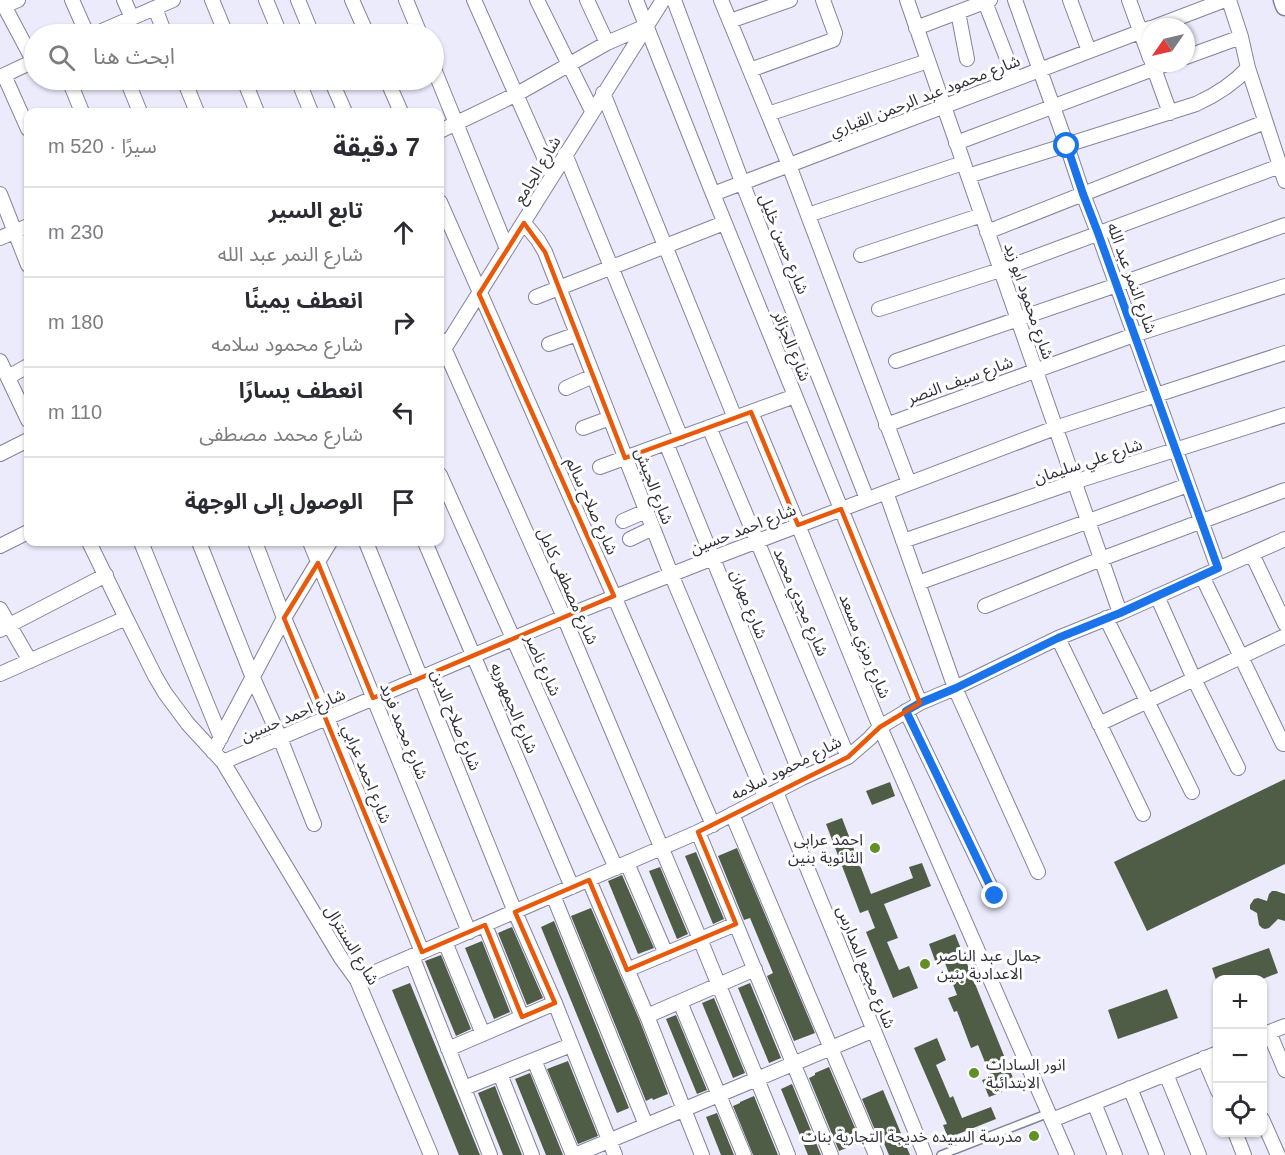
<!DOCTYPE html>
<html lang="ar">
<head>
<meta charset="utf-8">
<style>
  :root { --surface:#fff; --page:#f7f7f7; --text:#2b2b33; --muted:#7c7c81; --line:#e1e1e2 }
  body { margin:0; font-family:Arial,"Noto Sans Arabic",sans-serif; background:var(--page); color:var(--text); direction:rtl }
  .controls { position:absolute; right:18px; bottom:18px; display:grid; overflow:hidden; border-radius:12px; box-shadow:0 2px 4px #0004 }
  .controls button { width:54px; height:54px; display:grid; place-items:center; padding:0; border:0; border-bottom:2px solid var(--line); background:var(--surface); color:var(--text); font:30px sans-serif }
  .compass { position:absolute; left:1141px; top:18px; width:54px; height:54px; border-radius:50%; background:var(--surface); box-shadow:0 2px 4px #0004; rotate:236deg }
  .stop { position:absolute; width:18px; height:18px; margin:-14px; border:4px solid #1a73e8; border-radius:50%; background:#fff }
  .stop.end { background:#1a73e8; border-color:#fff; box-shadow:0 2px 6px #0008 }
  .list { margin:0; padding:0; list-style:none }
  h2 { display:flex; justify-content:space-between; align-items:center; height:78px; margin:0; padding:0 24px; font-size:26px }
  h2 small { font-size:20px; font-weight:400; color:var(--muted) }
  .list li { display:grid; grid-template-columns:39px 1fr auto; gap:18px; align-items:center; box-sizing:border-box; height:90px; padding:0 24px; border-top:2px solid var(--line) }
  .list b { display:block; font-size:22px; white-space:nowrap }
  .list p { margin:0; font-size:20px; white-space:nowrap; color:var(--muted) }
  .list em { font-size:20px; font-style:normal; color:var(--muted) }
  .icon { flex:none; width:33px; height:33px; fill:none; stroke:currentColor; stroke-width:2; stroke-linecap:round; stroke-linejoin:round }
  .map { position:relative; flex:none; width:1285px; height:1155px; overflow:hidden; direction:ltr }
  .search { position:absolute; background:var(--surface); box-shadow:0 2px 4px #0004; left:24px; top:24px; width:420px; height:66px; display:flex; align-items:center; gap:15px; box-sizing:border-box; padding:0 21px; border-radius:33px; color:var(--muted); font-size:22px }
  .panel { position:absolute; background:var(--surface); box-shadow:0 2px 4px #0004; left:24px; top:108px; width:420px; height:438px; border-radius:12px; direction:rtl }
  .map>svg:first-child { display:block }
  .building { fill:#505d46 }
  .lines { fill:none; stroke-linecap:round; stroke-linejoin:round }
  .service-casing { stroke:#83839d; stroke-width:10 }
  .minor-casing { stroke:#83839d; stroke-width:16 }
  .secondary-casing { stroke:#83839d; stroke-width:21 }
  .service { stroke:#fff; stroke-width:7 }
  .minor { stroke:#fff; stroke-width:14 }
  .secondary { stroke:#fff; stroke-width:18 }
  .route { stroke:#1a73e8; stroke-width:8 }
  .marked { fill:none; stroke:#e8590c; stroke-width:4.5; stroke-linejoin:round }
  .poi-dot { fill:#609026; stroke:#fff; stroke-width:2 }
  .labels { text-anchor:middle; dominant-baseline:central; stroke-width:6; stroke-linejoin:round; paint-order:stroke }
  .street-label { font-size:16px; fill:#31313c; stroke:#fff }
  .poi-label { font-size:16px; fill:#31313c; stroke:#fff; text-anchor:end }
</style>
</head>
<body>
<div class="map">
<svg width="1285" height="1155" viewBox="0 0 1285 1155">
  <rect width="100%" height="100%" fill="#ebebfc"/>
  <path class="building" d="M1285,779V864L1147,931L1114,862Z
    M890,782L895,796L872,805L866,791Z
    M842,818L871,894L913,878L909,867L922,863L931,886L884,904L898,938L887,942L899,970L909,966L918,988L893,998L866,932L875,928L868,910L860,913L826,824Z
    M737,848L815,1033L794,1041L767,976L773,973L750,918L744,920L718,856Z
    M696,852L724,919L713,924L685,856Z
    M660,867L688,934L677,939L649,871Z
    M622,875L654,948L638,954L608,881Z
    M1272,891H1276L1285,894V921L1278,919L1269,928L1265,929L1262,928L1259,925L1257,913L1250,909V905L1254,899L1258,898L1267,901L1269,894Z
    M591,908L639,1019L668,1094L653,1100L652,1098L646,1101L571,916Z
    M554,921L629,1108L617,1113L541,927Z
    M512,927L543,998L527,1005L498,933Z
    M955,934L1015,1083L1001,1089L1002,1092L989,1097L982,1080L991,1077L978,1045L971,1048L957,1011L954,1012L948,998L957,995L945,963L937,966L929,944Z
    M482,941L510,1012L494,1019L465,948Z
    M1269,948L1278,973L1260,980H1216L1212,968Z
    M441,955L471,1029L456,1036L425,961Z
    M410,983L480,1155H459L392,990Z
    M750,983L781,1058L769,1063L738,988Z
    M1167,989L1178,1018L1118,1039L1108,1010Z
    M714,998L745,1073L733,1078L702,1003Z
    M676,1015L707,1090L697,1094L666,1019Z
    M937,1038L946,1060L936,1065L950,1098L953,1096L962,1118L991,1107L996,1119L948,1138L943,1125L947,1124L914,1048Z
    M568,1061L598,1136L578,1144L547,1069Z
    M829,1067L861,1142L839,1151L809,1078L815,1075V1073Z
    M530,1073L563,1155H546L515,1079Z
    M792,1084L821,1155H808L781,1089Z
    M495,1086L501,1102L522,1155H503L478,1093Z
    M883,1090L910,1155H889L880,1134L877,1135L862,1099Z
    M754,1096L778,1155H753L733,1106L740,1103V1102Z
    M717,1113L734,1155H721L706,1117Z"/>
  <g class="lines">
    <defs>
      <path id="service" d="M941,1155L1049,1113"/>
      <path id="minor" d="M1,0L34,62
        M72,0L87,34
        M124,0L132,18
        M212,0L226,34
        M266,0L280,34
        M298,0L312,34
        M352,0L367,34
        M406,0L420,34
        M474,0L552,175
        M537,0L592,111
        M587,0L607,43
        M636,0L713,194L920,703
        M674,0L742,182L867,499
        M721,0L789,165L909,483
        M907,0L1120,613
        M1015,0L1067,146L1083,194L1098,233L1218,568
        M1070,0L1089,51
        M1129,0L1150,58
        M1229,0L1241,37L1248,68L1285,181
        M985,2L1015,79
        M4,6L18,0
        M155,8L165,34
        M958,12L967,59
        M730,21L790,0
        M1154,27L1225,0
        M916,28L990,0
        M95,34L173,0
        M1186,57L1241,37
        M1152,63L1170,113
        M434,69L507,249
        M750,70L833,40L835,33L823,0
        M4,75L28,129
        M0,77L34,61
        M69,80L82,112
        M127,80L140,112
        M184,80L197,112
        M244,80L257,112
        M298,80L311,112
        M331,80L345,112
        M387,80L401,112
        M603,93L735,418
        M768,114L928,61
        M440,131L517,94L607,43L646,26
        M956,143L1169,63
        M565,154L681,438
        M968,176L1196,104C1216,95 1233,84 1248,68
        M0,194L28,265
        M713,194L1150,28
        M440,202L614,596L713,825
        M808,215L963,163
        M524,223L538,240L545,252L671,574L765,797
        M987,232L1265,122
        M0,238L28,226
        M861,255L982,215
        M536,297L724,223
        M879,309L1000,270L1280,166
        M440,339L564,617L700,939L788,1155
        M549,344L577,334
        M441,354C515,236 588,118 663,0
        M0,361L28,420
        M896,361L1117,285L1285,225
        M8,377L28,366
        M566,388L593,376
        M751,412L798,525L880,727L1067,1155
        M886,425L1134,335L1285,286
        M709,427L848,757
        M583,428L610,418
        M666,443L802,778
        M0,454L28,440
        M600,467L795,396
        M440,475L616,868
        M886,492L955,688L1038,872
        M623,521L646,511
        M630,539L653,528
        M903,541L1074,482L1285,415
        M89,542L126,618L155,676L165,693L188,724L223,762L341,958L357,980L431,1155
        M141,542L221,738
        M199,542L253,678L280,738L314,824
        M255,542L284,618L327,718L422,952
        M310,542L469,932
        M366,542L515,912L555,1003L615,1155
        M425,542L572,887
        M0,546L28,532
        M1252,554L1285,624
        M1202,576L1283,744
        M918,583L1188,485
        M1157,596L1194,679L1238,768
        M985,606L1101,559L1285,490
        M0,609L30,661
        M1106,618L1192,792
        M0,630L106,575
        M1058,638L1143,814
        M0,674L126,618
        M906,711L995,896
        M1099,724L1285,636
        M213,752L284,618L330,542
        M223,762L564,617L713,558L1055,428L1285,353
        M776,792L925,1155
        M732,814L876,1155
        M698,832L831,1155
        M627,863L666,954
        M589,880L647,1016L702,1155
        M553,895L646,1125
        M485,925L522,1017
        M445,942L483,1034
        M412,956L490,1155
        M627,970L736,924
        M357,980L698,832L802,778L848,757L870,738L880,727L920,703L955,688L1058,638L1120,613L1285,539
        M680,1002L744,1155
        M647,1016L755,969
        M1269,1032L1285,1070
        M1262,1035L1285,1026
        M448,1049L555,1003
        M1204,1058L1218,1091
        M534,1060L573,1155
        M500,1074L532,1155
        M1166,1074L1199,1155
        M464,1088L571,1045
        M1130,1088L1157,1155
        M1094,1103L1115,1155
        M1262,1119L1278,1155
        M1052,1120L1218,1053
        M1235,1132L1244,1155
        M575,1155L874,1030"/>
      <path id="secondary" d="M1283,0L1285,6"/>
    </defs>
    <use href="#service" class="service-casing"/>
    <use href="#minor" class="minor-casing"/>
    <use href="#secondary" class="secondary-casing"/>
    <use href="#service" class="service"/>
    <use href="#minor" class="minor"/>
    <use href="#secondary" class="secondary"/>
  </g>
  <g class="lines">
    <path class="route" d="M995,896L906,711L920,703L956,688L1058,638L1120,613L1218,568L1098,233L1083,194L1067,146"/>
  </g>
  <path class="marked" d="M524,223L545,252L625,458L751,412L798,525L841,509L920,703L880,727L848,757L698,832L736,924L627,970L589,880L515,912L555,1003L522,1017L485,925L422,952L284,618L318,563L373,698L614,596L479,294Z"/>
  <g class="poi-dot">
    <circle cx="875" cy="848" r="6"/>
    <circle cx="925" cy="964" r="6"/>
    <circle cx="974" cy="1073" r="6"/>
    <circle cx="1034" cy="1136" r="6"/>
  </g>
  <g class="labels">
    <g class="street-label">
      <text transform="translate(925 96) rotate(-21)">شارع محمود عبد الرحمن القباري</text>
      <text transform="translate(537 170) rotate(-59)">شارع الجامع</text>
      <text transform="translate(784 244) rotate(68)">شارع حسن خليل</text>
      <text transform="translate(1132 278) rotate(70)">شارع النمر عبد الله</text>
      <text transform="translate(1029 301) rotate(71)">شارع محمود ابو زيد</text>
      <text transform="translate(792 346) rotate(68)">شارع الجزائر</text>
      <text transform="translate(960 380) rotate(-20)">شارع سيف النصر</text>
      <text transform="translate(1088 461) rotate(-18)">شارع علي سليمان</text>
      <text transform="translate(654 486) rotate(69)">شارع الجيش</text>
      <text transform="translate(592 506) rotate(66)">شارع صلاح سالم</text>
      <text transform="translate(743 529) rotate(-21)">شارع احمد حسين</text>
      <text transform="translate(568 586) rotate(66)">شارع مصطفى كامل</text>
      <text transform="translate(801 602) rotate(67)">شارع مجدي محمد</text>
      <text transform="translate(749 604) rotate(68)">شارع مهران</text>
      <text transform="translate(865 646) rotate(68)">شارع رمزي مسعد</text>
      <text transform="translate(543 665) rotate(66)">شارع ناصر</text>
      <text transform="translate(514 708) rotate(67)">شارع الجمهوريه</text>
      <text transform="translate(293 715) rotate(-23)">شارع احمد حسين</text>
      <text transform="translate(456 720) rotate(68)">شارع صلاح الدين</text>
      <text transform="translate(404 731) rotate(68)">شارع محمد فريد</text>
      <text transform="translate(786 768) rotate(-27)">شارع محمود سلامه</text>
      <text transform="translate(367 774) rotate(68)">شارع احمد عرابي</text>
      <text transform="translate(352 945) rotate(59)">شارع السنترال</text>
      <text transform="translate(866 967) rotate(68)">شارع مجمع المدارس</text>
    </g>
    <g class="poi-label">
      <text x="863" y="839">احمد عرابى<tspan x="863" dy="18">الثانوية بنين</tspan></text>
      <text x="937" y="955" text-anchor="start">جمال عبد الناصر<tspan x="937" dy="18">الاعدادية بنين</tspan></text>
      <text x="986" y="1064" text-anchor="start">انور السادات<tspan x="986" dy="18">الابتدائية</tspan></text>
      <text x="1022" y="1136">مدرسة السيده خديجة التجارية بنات</text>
    </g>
  </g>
</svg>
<div class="controls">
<button>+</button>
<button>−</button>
<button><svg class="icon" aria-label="locate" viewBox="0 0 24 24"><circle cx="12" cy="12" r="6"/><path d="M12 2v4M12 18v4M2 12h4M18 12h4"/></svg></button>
</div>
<svg class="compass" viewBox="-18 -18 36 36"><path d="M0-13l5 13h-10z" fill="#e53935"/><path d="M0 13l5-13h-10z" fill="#7c7c81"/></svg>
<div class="stop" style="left:1067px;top:146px"></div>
<div class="stop end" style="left:995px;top:896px"></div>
<div class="search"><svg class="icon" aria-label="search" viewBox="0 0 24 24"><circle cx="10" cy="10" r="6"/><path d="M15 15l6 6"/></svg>ابحث هنا</div>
<section class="panel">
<h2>7 دقيقة<small>سيرًا · 520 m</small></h2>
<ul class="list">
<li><svg class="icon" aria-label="ahead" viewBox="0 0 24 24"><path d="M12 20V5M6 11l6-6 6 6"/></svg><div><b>تابع السير</b><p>شارع النمر عبد الله</p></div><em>230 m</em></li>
<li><svg class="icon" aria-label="right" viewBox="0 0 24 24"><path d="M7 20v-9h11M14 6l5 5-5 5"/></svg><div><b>انعطف يمينًا</b><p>شارع محمود سلامه</p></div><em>180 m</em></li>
<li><svg class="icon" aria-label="left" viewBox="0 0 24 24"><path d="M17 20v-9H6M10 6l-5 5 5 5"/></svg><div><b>انعطف يسارًا</b><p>شارع محمد مصطفى</p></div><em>110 m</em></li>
<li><svg class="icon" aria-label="arrive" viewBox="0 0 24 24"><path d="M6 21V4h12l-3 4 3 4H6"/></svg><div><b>الوصول إلى الوجهة</b></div></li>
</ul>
</section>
</div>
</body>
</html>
